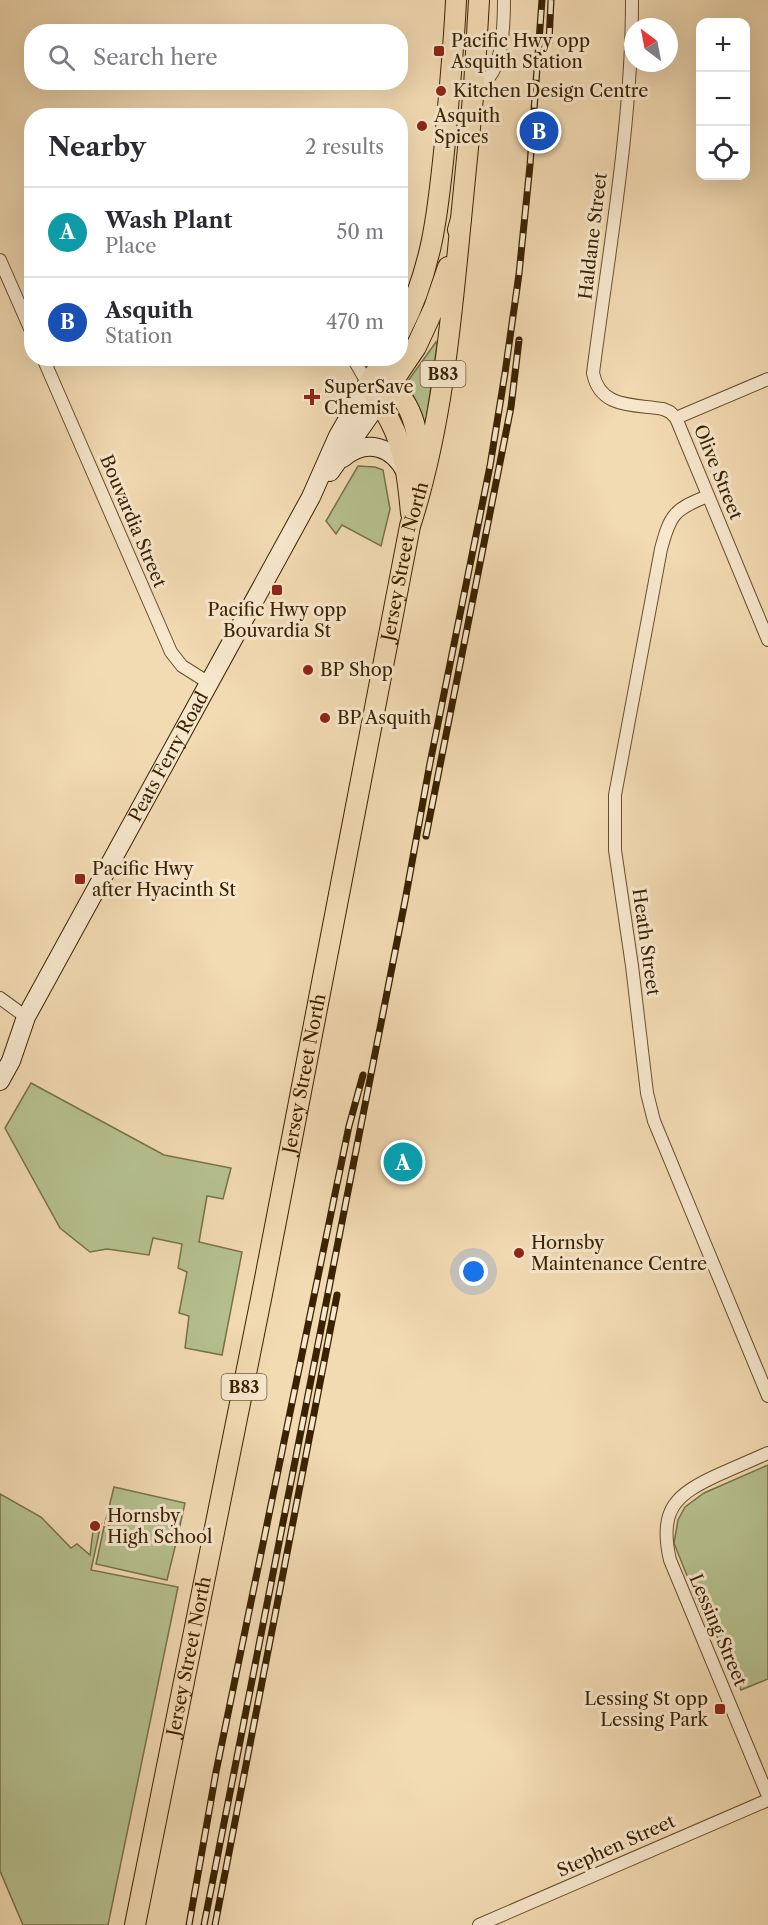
<!DOCTYPE html>
<html lang="en">
<head>
<meta charset="utf-8">
<style>
  :root { --surface:#fff; --page:#f2f2f3; --text:#2b2b33; --muted:#7c7c81; --line:#e1e1e2; --accent:#8f2418 }
  body { margin:0; font-family:"Libre Caslon Text",serif; background:var(--page); color:var(--text) }
  .controls { position:absolute; right:18px; top:18px; display:grid; overflow:hidden; border-radius:12px; box-shadow:0 6px 24px #0002 }
  .controls button { width:54px; height:54px; display:grid; place-items:center; padding:0; border:0; border-bottom:2px solid var(--line); background:var(--surface); color:var(--text); font:30px sans-serif }
  .compass { position:absolute; left:624px; top:18px; width:54px; height:54px; border-radius:50%; background:var(--surface); box-shadow:0 6px 24px #0002; rotate:328deg }
  .you { position:absolute; left:474px; top:1272px; width:21px; height:21px; margin:-15px; border:4px solid #fff; border-radius:50%; background:#1a73e8; box-shadow:0 0 0 9px #1a73e833 }
  .badge { display:grid; place-items:center; width:39px; height:39px; border-radius:50%; background:var(--accent); color:#fff; font-size:20px; font-weight:700 }
  .pin { position:absolute; translate:-50% -50%; border:3px solid #fff; box-shadow:0 2px 6px #0006 }
  .list { margin:0; padding:0; list-style:none }
  h2 { display:flex; justify-content:space-between; align-items:center; height:78px; margin:0; padding:0 24px; font-size:26px }
  h2 small { font-size:20px; font-weight:400; color:var(--muted) }
  .list li { display:grid; grid-template-columns:39px 1fr auto; gap:18px; align-items:center; box-sizing:border-box; height:90px; padding:0 24px; border-top:2px solid var(--line) }
  .list b { display:block; font-size:22px; white-space:nowrap }
  .list p { margin:0; font-size:20px; white-space:nowrap; color:var(--muted) }
  .list em { font-size:20px; font-style:normal; color:var(--muted) }
  .icon { flex:none; width:33px; height:33px; fill:none; stroke:currentColor; stroke-width:2; stroke-linecap:round; stroke-linejoin:round }
  .map { position:relative; flex:none; width:768px; height:1925px; overflow:hidden }
  .search { position:absolute; background:var(--surface); box-shadow:0 6px 24px #0002; left:24px; top:24px; width:384px; height:66px; display:flex; align-items:center; gap:15px; box-sizing:border-box; padding:0 21px; border-radius:24px; color:var(--muted); font-size:22px }
  .panel { position:absolute; background:var(--surface); box-shadow:0 6px 24px #0002; left:24px; top:108px; width:384px; height:258px; border-radius:24px }
  .map>svg:first-child { display:block }
  .green { fill:#b6c190; stroke:#787248; stroke-width:1.5 }
  .lines { fill:none; stroke-linecap:round; stroke-linejoin:round }
  .minor-casing { stroke:#68502c; stroke-width:14 }
  .secondary-casing { stroke:#3a2200; stroke-width:20 }
  .primary-casing { stroke:#3a2200; stroke-width:22 }
  .minor { stroke:#f7e7cd; stroke-width:12 }
  .secondary { stroke:#f7e7cd; stroke-width:18 }
  .primary { stroke:#f2dab2; stroke-width:20 }
  .rail-casing { stroke:#3a2200; stroke-width:7 }
  .rail { stroke:#f7e7cd; stroke-width:4.5; stroke-dasharray:14; stroke-linecap:butt }
  .poi-dot { fill:#8f2418; stroke:#f7e7cd; stroke-width:2 }
  .labels { text-anchor:middle; dominant-baseline:central; stroke-width:6; stroke-linejoin:round; paint-order:stroke }
  .shield { fill:#f7e7cd; stroke:#735d3e; stroke-width:1.5 }
  .shield-label { font-size:16px; font-weight:bold; fill:#3a2200 }
  .poi-label { font-size:18px; fill:#3a2200; stroke:#f7e7cd; text-anchor:start }
  .street-label { font-size:18px; fill:#3a2200; stroke:#f7e7cd }
</style>
</head>
<body>
<div class="map">
<svg width="768" height="1925" viewBox="0 0 768 1925">
  <rect width="100%" height="100%" fill="#f2dab2"/>
  <filter id="stains"><feTurbulence type="fractalNoise" baseFrequency=".00333" numOctaves="4"/><feColorMatrix values="0 0 0 0 .2 0 0 0 0 .09 0 0 0 0 .02 0 0 0 .5 -.17"/></filter>
  <radialGradient id="worn" r=".72"><stop offset=".6" stop-color="#630" stop-opacity="0"/><stop offset="1" stop-color="#630" stop-opacity=".3"/></radialGradient>
  <path class="green" d="M436,342L437,345L425,428L408,381Z
    M358,466L375,467L383,470L390,509L381,546L342,525L336,534L326,521Z
    M31,1083L164,1155L231,1168L223,1199L207,1196L199,1242L242,1252L222,1355L185,1348L189,1316L179,1313L187,1272L178,1268L182,1244L153,1238L149,1255L107,1249L90,1252L60,1228L5,1128Z
    M768,1465V1679L741,1690L718,1638L705,1621L674,1543L678,1520L685,1507L704,1493Z
    M114,1487L185,1503L177,1539H173L172,1542L176,1543L167,1580L96,1564L104,1527L108,1528L109,1524L105,1523Z
    M0,1494L41,1517L71,1548L77,1544L90,1555L94,1523L101,1524L91,1570L178,1587L108,1925H23L0,1871Z"/>
  <g class="lines">
    <defs>
      <path id="minor" d="M632,0C632,125 609,249 593,373C600,409 634,404 663,409L670,412L676,418L768,640
        M474,87C479,84 486,81 490,76C503,60 504,21 504,0
        M0,260L32,333
        M43,358L171,652L182,666L209,683
        M353,358L368,384
        M676,418L768,379
        M708,496C674,509 670,515 661,549L615,795V850L632,966L647,1093L654,1121L768,1396
        M0,998L26,1017
        M768,1453C752,1460 736,1467 720,1474C676,1494 658,1509 670,1560L768,1796
        M479,1925L768,1800"/>
      <g id="secondary">
        <path d="M343,458C366,438 393,446 406,473"/>
        <path d="M330,472L379,402"/>
        <path id="s1" d="M0,1081L11,1061L26,1017L311,497L338,436L368,384"/>
      </g>
      <g id="primary">
        <path d="M458,230L461,219L474,87L479,0"/>
        <path d="M400,332C433,268 438,211 445,142C449,94 454,47 456,0"/>
        <path d="M385,358L368,384C375,396 383,408 390,421C405,449 408,481 411,513"/>
        <path d="M381,379C415,399 418,435 422,471"/>
        <path d="M379,402L416,347L434,308L448,267"/>
        <path id="s2" d="M135,1925L262,1294L410,526C442,427 451,322 461,219"/>
      </g>
    </defs>
    <use href="#minor" class="minor-casing"/>
    <use href="#secondary" class="secondary-casing"/>
    <use href="#primary" class="primary-casing"/>
    <use href="#minor" class="minor"/>
    <use href="#secondary" class="secondary"/>
    <use href="#primary" class="primary"/>
    <defs>
      <path id="rail" d="M549,42L551,0
        M426,836L511,407L519,340
        M189,1925L216,1772L349,1126L363,1075
        M204,1925L405,901L430,763L490,466L505,373L519,274L530,165L542,0
        M215,1925L337,1295"/>
    </defs>
    <use href="#rail" class="rail-casing"/>
    <use href="#rail" class="rail"/>
  </g>
  <g class="poi-dot">
    <rect x="433" y="45" width="12" height="12" rx="3"/>
    <circle cx="441" cy="91" r="6"/>
    <circle cx="422" cy="126" r="6"/>
    <path d="M309 388h6v6h6v6h-6v6h-6v-6h-6v-6h6z"/>
    <rect x="271" y="584" width="12" height="12" rx="3"/>
    <circle cx="308" cy="670" r="6"/>
    <circle cx="325" cy="718" r="6"/>
    <rect x="74" y="873" width="12" height="12" rx="3"/>
    <circle cx="519" cy="1253" r="6"/>
    <circle cx="95" cy="1526" r="6"/>
    <rect x="714" y="1703" width="12" height="12" rx="3"/>
  </g>
  <g class="labels">
    <g class="shield">
      <rect x="420.5" y="361" width="45" height="26" rx="4.5"/>
      <rect x="221.5" y="1374" width="45" height="26" rx="4.5"/>
    </g>
    <g class="shield-label">
      <text x="443" y="374">B83</text>
      <text x="244" y="1387">B83</text>
    </g>
    <g class="poi-label">
      <text x="451" y="41">Pacific Hwy opp<tspan x="451" dy="21">Asquith Station</tspan></text>
      <text x="453" y="91">Kitchen Design Centre</text>
      <text x="434" y="116">Asquith<tspan x="434" dy="21">Spices</tspan></text>
      <text x="324" y="387">SuperSave<tspan x="324" dy="21">Chemist</tspan></text>
      <text x="277" y="610" text-anchor="middle">Pacific Hwy opp<tspan x="277" dy="21">Bouvardia St</tspan></text>
      <text x="320" y="670">BP Shop</text>
      <text x="337" y="718">BP Asquith</text>
      <text x="92" y="869">Pacific Hwy<tspan x="92" dy="21">after Hyacinth St</tspan></text>
      <text x="531" y="1243">Hornsby<tspan x="531" dy="21">Maintenance Centre</tspan></text>
      <text x="107" y="1516">Hornsby<tspan x="107" dy="21">High School</tspan></text>
      <text x="708" y="1699" text-anchor="end">Lessing St opp<tspan x="708" dy="21">Lessing Park</tspan></text>
    </g>
    <g class="street-label">
      <text transform="translate(593 236) rotate(-83)">Haldane Street</text>
      <text transform="translate(718 472) rotate(68)">Olive Street</text>
      <text transform="translate(133 521) rotate(67)">Bouvardia Street</text>
      <text stroke="none"><textPath href="#s2" startOffset="1390">Jersey Street North</textPath></text>
      <text stroke="none"><textPath href="#s1" startOffset="366">Peats Ferry Road</textPath></text>
      <text transform="translate(646 942) rotate(82)">Heath Street</text>
      <text stroke="none"><textPath href="#s2" startOffset="868">Jersey Street North</textPath></text>
      <text transform="translate(718 1630) rotate(67)">Lessing Street</text>
      <text stroke="none"><textPath href="#s2" startOffset="274">Jersey Street North</textPath></text>
      <text transform="translate(616 1846) rotate(-24)">Stephen Street</text>
    </g>
  </g>
  <rect width="100%" height="100%" filter="url(#stains)"/>
  <rect width="100%" height="100%" fill="url(#worn)"/>
</svg>
<div class="controls">
<button>+</button>
<button>−</button>
<button><svg class="icon" aria-label="locate" viewBox="0 0 24 24"><circle cx="12" cy="12" r="6"/><path d="M12 2v4M12 18v4M2 12h4M18 12h4"/></svg></button>
</div>
<svg class="compass" viewBox="-18 -18 36 36"><path d="M0-13l5 13h-10z" fill="#e53935"/><path d="M0 13l5-13h-10z" fill="#7c7c81"/></svg>
<div class="you"></div>
<div class="pin badge" style="left:403px;top:1162px;background:#0f9aa8">A</div>
<div class="pin badge" style="left:539px;top:131px;background:#1a4fb4">B</div>
<div class="search"><svg class="icon" aria-label="search" viewBox="0 0 24 24"><circle cx="10" cy="10" r="6"/><path d="M15 15l6 6"/></svg>Search here</div>
<section class="panel">
<h2>Nearby<small>2 results</small></h2>
<ul class="list">
<li><span class="badge" style="background:#0f9aa8">A</span><div><b>Wash Plant</b><p>Place</p></div><em>50 m</em></li>
<li><span class="badge" style="background:#1a4fb4">B</span><div><b>Asquith</b><p>Station</p></div><em>470 m</em></li>
</ul>
</section>
</div>
</body>
</html>
